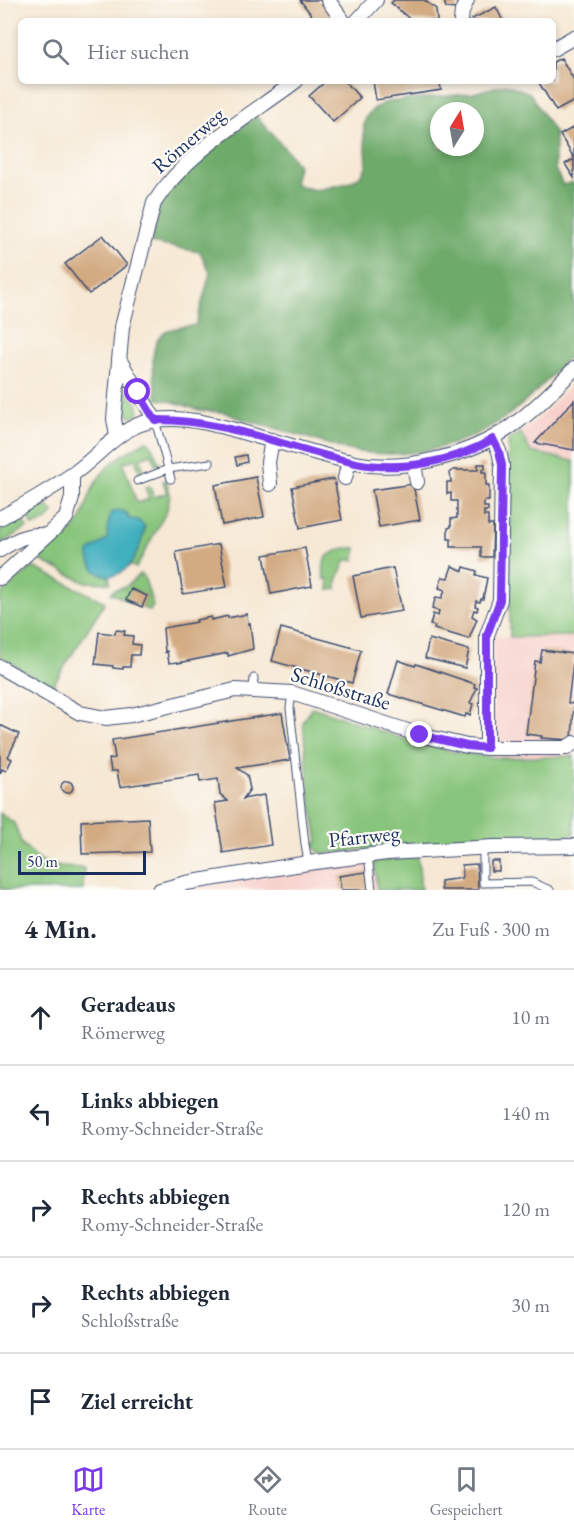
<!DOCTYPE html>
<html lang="de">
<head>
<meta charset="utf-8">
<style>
  :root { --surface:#fff; --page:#f2f2f3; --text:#1f2937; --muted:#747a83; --line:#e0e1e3; --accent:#7c3aed }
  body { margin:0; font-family:"EB Garamond",serif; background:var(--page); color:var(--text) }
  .compass { position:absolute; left:430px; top:102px; width:54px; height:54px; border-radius:50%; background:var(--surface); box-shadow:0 3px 9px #0003; rotate:11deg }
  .scale { position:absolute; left:18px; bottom:15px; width:128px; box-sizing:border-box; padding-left:6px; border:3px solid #1b2f5e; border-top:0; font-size:16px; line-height:21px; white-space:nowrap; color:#1b2f5e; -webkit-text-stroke:4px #fdfcf7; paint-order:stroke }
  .stop { position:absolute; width:18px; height:18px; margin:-14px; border:4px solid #7c3aed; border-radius:50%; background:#fff }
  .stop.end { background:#7c3aed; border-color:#fff; box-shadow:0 2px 6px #0008 }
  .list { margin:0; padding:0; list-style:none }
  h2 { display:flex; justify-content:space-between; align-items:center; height:78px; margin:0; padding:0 24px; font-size:26px }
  h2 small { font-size:20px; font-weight:400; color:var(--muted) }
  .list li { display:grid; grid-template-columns:39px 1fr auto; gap:18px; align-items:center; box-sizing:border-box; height:96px; padding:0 24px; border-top:2px solid var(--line) }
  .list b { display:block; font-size:22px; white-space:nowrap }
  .list p { margin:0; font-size:20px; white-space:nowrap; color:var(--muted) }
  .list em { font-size:20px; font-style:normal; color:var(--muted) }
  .icon { flex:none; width:33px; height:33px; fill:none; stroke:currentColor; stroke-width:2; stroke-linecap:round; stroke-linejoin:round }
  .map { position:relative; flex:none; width:574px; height:890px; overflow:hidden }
  .search { position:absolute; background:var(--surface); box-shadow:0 3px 9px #0003; left:18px; right:18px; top:18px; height:66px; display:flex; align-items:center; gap:15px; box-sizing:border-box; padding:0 21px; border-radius:9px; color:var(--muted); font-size:22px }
  .sheet { height:558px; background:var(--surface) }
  nav { display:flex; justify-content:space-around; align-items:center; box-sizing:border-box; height:84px; border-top:2px solid var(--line); background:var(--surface); font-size:16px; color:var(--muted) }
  nav a { display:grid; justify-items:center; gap:3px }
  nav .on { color:var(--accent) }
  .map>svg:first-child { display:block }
  .built { fill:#f7d0cb }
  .green { fill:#88c57b; stroke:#527a6c; stroke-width:1.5; fill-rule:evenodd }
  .forest { fill:#6eaa6b; stroke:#446c64; stroke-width:1.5; fill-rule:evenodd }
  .water { fill:#41afbe; stroke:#2e6f8e; stroke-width:1.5 }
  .building { fill:#d3ab83 }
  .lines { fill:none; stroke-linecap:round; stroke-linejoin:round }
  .service-casing { stroke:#3c4b70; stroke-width:9 }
  .minor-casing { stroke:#3c4b70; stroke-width:16 }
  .service { stroke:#fff; stroke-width:7 }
  .minor { stroke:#fff; stroke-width:14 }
  .route { stroke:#7c3aed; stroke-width:8 }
  .labels { text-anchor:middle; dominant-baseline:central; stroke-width:4.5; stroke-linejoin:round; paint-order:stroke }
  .street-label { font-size:21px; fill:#1b2f5e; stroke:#fdfcf7 }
</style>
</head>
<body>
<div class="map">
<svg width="574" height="890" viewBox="0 0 574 890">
  <rect width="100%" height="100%" fill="#fdfcf7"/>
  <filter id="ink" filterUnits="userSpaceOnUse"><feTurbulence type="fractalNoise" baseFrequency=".0167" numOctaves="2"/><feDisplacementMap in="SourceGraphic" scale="12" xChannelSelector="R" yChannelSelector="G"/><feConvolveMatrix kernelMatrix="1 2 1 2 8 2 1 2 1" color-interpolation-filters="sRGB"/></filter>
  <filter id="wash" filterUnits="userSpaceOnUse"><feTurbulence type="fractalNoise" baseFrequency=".008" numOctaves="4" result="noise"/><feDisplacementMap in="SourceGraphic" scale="24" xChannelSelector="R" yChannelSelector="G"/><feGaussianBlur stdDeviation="1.35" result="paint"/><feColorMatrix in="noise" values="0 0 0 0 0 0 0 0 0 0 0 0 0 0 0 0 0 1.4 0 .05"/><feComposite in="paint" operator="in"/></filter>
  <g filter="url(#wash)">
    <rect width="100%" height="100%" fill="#f6e8d4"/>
    <path class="built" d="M574,383V461L531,452L521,433L534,423Z
      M574,636V756L493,757L494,637Z
      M374,861L377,890L183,889L289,873Z"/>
    <path class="green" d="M123,387L137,403L139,412L137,416L131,417C120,410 121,399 123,387Z
      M521,433L531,452L574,461V636L510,637L508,440Z
      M146,441L150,443L160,464L156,465L152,454L140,458L144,470L139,471L135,459L123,463L137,503L149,499L145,487L150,486L154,497L167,493L163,481L166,480L170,494L167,510L136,568L130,565L120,573L109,575L110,583L84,582L38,559C54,547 73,535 82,517C86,508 88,499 92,490C103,465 123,454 146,441Z
      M47,505L53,512C50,521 41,523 33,526L27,516Z
      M22,519L27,528L0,544V531Z
      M345,548H356L355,560H346L337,580V589L329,590L328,579H324C322,557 324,555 345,548Z
      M33,567L105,602L51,688L0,656V595Z
      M140,574L144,576L153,606L150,611L111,593L114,590L127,586ZM132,589L147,596L142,607L127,600Z
      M312,707L401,738L449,751L499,758L574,756V834L566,837L431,843L381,847L324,854L319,852L312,844L318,842L309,791L303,722Z
      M0,813L14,823L22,844L41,861L61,867L84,868L83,890H6L0,887Z
      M418,857L421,890H377L374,861Z"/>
    <path class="forest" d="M506,84L530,93L555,134V169L563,185L574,182V351C552,375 529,402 501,420C459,449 404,460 353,451C340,449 327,444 314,440C288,432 261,424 235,417C223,409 212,413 199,410C184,406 173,400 157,399C155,381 145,342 167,331C175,327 187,327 196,325L210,273L200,252L150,243L162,200L206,154L256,116L291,155L298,166L294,183C316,193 316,190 339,185C401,172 331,122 387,102L473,93ZM439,111H475V147H439Z"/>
    <path class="water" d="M118,510L127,513L129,519L138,520L145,527C143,539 136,558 128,567C113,583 88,576 89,552L107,539L108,524L111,513Z"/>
    <g id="blocks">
      <path class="building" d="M300,0H320L336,21H316Z
        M394,0H424L436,9L437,21H412L391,3Z
        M444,0H457V9L446,8Z
        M496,7L503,21H473L472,19Z
        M561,58L574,80V101L556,111L538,81H553V62Z
        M326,81H345L360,98L333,122L309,96Z
        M373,81H440L441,90L376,100Z
        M574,127V158L560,135Z
        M574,159V178L565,164Z
        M103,235L127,265L89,294L65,264Z
        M574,400V450L535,443Z
        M246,455L247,462L237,465L235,457Z
        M478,464H485V469H482V472H486V485H489V501H484V507H488V511H484V516H488V525H493L492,557H481V547H451V539H448V528L451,527V519L457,518V501H451V493L447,494V482H451L450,472L453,470H478Z
        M256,477L264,517L222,525L215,485Z
        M334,479L342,520L300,528L292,487Z
        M413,484L420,520L379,527L372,490Z
        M219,544L227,587L183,594L176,552Z
        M305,548L312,586L271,594L264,555Z
        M452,566L463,571L464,567L477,571L476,575L487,578L483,599H481L480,602L476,601L475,606L478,607L477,611L474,610L472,616L477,619L469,639L434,629L435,626L430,625L433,614L438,616L439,611L432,609L436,597L442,598L445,590L439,588L442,577L448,578Z
        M393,568L402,611L361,618L353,576Z
        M131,589L147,596L142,607L126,600Z
        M247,614L248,624L250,623L253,649L228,656V653L178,663V662L169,663L167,651L165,652L163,628L197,622L196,620L211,617V620L228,616V618Z
        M281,628L361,650L352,683L272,661Z
        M116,630L125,631L124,635L133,636L132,644L140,645L139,655H131L130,667H123V669L113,668V666L95,664L99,632L115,634Z
        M429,639L469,650L465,668L425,658Z
        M542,650L574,654L568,703L574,704L572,740L541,738L542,736L526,734L535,661L540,662Z
        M398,660L415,666L416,664L475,684L474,687L477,688L470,703L473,704L470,715L466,714L465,717L388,694Z
        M282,713L290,760L237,768L247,775L250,789L243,799L264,795L271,845L223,853L215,803L228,801L220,794L218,779L200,782L199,775L120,787L117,771H111L109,759L115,758L112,740Z
        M0,725L19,734L8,757L12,759L6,771L2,769L0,774Z
        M61 787a6 6 0 1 1 12 0a6 6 0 1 1-12 0Z
        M148,818L150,852L82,854L81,821Z
        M491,861H499V871H491Z
        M477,864L478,890H441V881L462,878V865Z
        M366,872L369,890H341L339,876Z"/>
    </g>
  </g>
  <g filter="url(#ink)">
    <use href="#blocks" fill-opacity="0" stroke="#3c4b70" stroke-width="1.5"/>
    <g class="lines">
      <defs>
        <path id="service" d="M155,420L171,479
          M137,481L168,469L210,463
          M253,689L254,678
          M292,693L290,708L305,844L308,863
          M483,847V883L532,882L550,890
          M368,855L372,890"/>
        <path id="minor" d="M328,0L343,21
          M357,21L376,0
          M461,21L462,11L467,0
          M553,49L574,37
          M119,359L155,420
          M117,436L114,419L122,327L154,203C186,152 248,117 296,81
          M414,464L417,482
          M345,478L349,461
          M270,484L268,462L272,440
          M0,518C24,505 48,491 70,476C99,457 119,425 156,420C188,415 228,428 259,437C291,445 323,456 355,463C381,468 407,466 432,460C497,446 529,416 574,369
          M0,550C16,540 28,532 46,536
          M0,578L66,518L72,498V475
          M0,667L80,713L106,718L131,715L235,690L292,693L420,735L467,746L487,748H566L574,743
          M487,748V635L500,600L502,465L499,451L493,439
          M160,890L186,883L308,863L387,853L494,847L574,846"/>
      </defs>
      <use href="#service" class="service-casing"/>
      <use href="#minor" class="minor-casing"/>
      <use href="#service" class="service"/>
      <use href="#minor" class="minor"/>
    </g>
  </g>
  <g class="lines" filter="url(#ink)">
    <path class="route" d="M138,392L155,420C225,419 289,449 356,463C400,472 454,462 493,439L499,451L502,465L500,600L487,635V748L467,746L420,735"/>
  </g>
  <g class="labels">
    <g class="street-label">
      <text transform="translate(188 140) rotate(-41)">Römerweg</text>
      <text transform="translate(341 688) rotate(17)">Schloßstraße</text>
      <text transform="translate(364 836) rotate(-6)">Pfarrweg</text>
    </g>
  </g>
</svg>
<svg class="compass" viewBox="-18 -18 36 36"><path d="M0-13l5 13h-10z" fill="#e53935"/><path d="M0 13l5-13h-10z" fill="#747a83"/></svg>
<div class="scale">50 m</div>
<div class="stop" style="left:138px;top:392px"></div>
<div class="stop end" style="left:420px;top:735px"></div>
<div class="search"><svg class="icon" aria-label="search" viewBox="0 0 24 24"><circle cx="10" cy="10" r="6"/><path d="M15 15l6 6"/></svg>Hier suchen</div>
</div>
<section class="sheet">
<h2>4 Min.<small>Zu Fuß · 300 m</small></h2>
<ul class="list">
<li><svg class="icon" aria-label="ahead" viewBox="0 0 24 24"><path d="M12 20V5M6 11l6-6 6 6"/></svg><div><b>Geradeaus</b><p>Römerweg</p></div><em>10 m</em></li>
<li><svg class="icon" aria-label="left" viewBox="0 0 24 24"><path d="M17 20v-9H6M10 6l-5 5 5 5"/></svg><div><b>Links abbiegen</b><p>Romy-Schneider-Straße</p></div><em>140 m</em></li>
<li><svg class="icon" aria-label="right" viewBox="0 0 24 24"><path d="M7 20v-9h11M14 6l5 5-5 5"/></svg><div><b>Rechts abbiegen</b><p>Romy-Schneider-Straße</p></div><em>120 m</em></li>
<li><svg class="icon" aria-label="right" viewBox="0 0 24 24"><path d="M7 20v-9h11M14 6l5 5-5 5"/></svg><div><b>Rechts abbiegen</b><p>Schloßstraße</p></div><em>30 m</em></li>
<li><svg class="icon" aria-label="arrive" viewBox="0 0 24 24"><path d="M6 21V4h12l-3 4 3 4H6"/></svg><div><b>Ziel erreicht</b></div></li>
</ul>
</section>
<nav>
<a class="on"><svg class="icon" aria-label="map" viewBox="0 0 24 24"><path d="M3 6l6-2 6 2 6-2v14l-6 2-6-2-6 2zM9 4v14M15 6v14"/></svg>Karte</a>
<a><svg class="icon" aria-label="directions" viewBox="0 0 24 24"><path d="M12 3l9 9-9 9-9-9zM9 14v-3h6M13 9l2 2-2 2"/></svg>Route</a>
<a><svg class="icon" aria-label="saved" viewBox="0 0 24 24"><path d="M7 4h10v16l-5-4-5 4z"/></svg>Gespeichert</a>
</nav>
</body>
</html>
